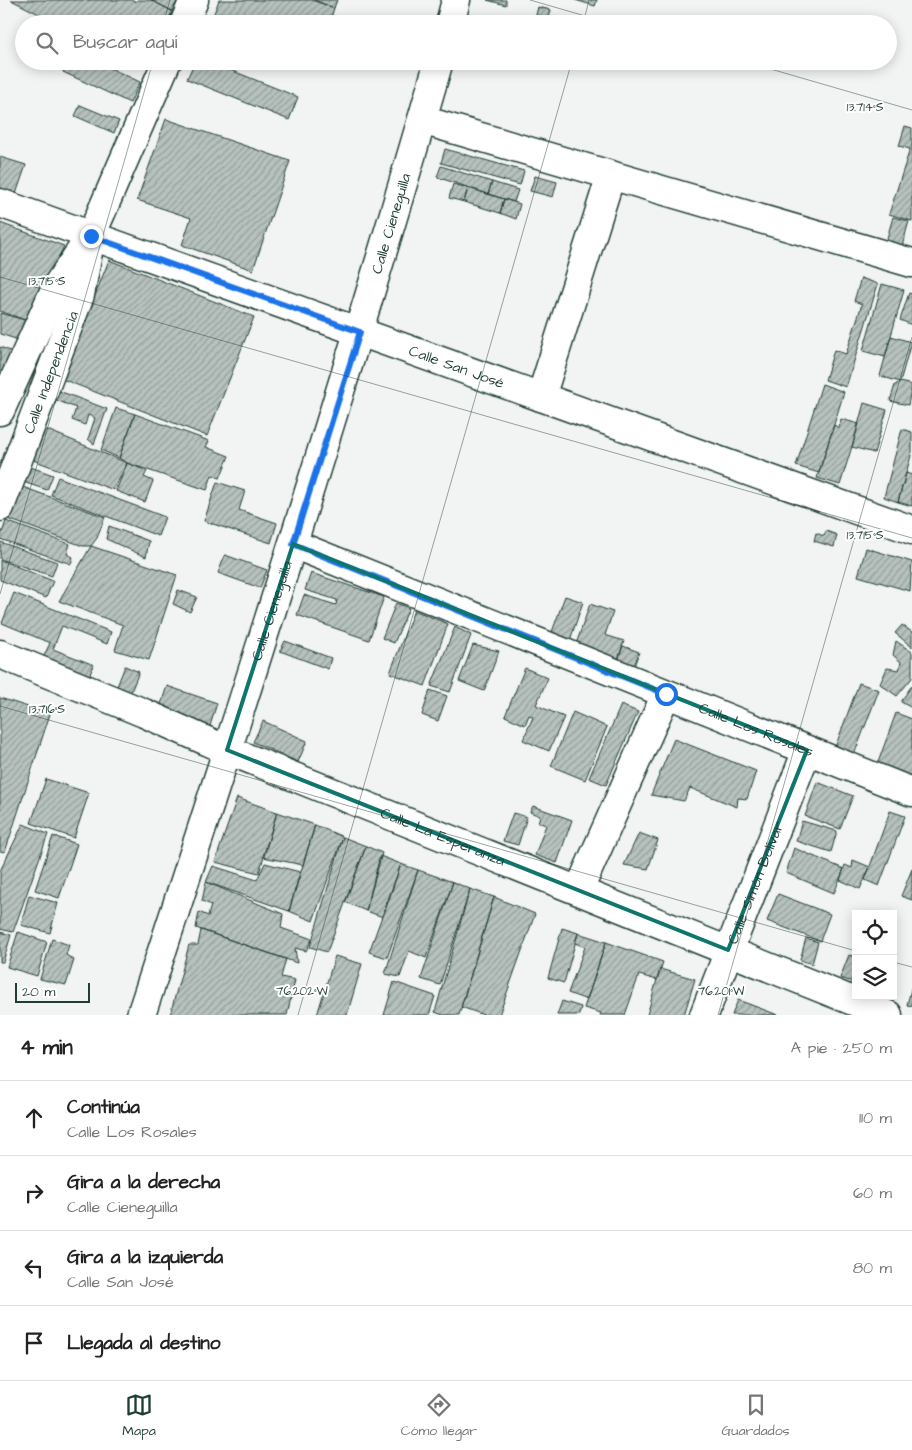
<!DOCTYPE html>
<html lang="es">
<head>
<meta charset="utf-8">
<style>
  :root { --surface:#fff; --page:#f2f2f2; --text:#222; --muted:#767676; --line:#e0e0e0; --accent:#1f3d34 }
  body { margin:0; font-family:"Architects Daughter",sans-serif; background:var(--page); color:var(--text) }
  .controls { position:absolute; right:15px; bottom:15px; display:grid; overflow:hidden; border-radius:0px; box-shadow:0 2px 12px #0003 }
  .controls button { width:45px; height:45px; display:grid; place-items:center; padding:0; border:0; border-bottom:1px solid var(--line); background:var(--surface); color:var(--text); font:25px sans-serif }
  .scale { position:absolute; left:15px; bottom:12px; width:75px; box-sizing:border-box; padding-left:5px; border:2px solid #1f3d34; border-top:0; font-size:14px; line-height:18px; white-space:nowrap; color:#1f3d34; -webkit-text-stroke:4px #fff; paint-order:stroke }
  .stop { position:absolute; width:15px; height:15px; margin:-11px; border:4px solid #1a73e8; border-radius:50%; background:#fff }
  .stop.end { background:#1a73e8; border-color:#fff; box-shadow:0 1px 5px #0008 }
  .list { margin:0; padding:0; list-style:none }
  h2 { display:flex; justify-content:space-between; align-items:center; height:65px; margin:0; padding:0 20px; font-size:21px }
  h2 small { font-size:16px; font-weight:400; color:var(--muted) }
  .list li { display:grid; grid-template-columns:32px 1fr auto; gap:15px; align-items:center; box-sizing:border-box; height:75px; padding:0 20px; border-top:1px solid var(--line) }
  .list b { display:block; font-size:19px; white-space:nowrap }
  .list p { margin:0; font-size:16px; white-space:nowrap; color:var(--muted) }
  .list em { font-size:16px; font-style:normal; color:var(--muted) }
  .icon { flex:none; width:28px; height:28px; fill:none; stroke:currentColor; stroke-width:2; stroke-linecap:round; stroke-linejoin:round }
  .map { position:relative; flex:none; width:912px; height:1015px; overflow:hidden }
  .search { position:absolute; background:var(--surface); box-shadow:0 2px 12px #0003; left:15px; right:15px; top:15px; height:55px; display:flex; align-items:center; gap:12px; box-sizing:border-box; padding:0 18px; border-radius:28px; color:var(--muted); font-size:19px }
  .sheet { height:365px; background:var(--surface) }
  nav { display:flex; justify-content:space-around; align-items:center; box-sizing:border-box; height:70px; border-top:1px solid var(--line); background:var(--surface); font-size:14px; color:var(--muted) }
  nav a { display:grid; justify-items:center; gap:2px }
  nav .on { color:var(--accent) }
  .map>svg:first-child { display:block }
  .building { fill:url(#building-hatch); stroke:#1f3d34 }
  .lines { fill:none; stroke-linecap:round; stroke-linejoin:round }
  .minor-casing { stroke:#1f3d34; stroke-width:31 }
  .minor { stroke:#fff; stroke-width:28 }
  .route { stroke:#1a73e8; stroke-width:6 }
  .marked { fill:none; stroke:#0f766e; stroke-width:4; stroke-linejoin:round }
  .ticks { fill:none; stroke:#1f3d34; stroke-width:1; stroke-opacity:0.45 }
  .labels { text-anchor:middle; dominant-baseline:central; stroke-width:4; stroke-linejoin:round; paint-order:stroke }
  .street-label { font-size:15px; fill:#1f3d34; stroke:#fff }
  .ticks-label { font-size:12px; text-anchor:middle; fill:#1f3d34; stroke:#fff; stroke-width:4; stroke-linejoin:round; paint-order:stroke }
</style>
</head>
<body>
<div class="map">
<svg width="912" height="1015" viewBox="0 0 912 1015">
  <defs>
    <pattern id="building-hatch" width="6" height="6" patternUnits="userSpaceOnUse" patternTransform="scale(1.25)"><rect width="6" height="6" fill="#b7c1bd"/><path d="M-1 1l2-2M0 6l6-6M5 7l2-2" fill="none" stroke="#949e9a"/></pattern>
  </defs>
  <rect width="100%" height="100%" fill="#f2f3f3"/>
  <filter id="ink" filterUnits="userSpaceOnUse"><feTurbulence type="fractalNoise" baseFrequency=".02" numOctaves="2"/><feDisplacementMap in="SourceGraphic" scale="10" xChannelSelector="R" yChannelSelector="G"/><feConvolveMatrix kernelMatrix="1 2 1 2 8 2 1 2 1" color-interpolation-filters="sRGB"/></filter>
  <g filter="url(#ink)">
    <path class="building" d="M11,0H133L136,2L137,0H151L172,11L167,24H59Z
      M151,0H178L172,11Z
      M219,0H312L334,8L329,24H210Z
      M314,0H337L334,8Z
      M487,0H506V5Z
      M575,0H597L595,6Z
      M538,7L551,10L549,18L536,15Z
      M68,61H95L140,82L130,103L63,72Z
      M136,61H151L149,67Z
      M195,61H208L298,97L289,120L187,79Z
      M80,105L119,121L114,133L75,116Z
      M166,119L290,161L253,270L182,245L191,218L137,200Z
      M905,126L912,128V221L889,214L910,149L899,146Z
      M445,149L524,171L520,185L441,163Z
      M0,157L26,165L16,194L0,188Z
      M441,166L492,182L488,194L437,177Z
      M535,176L557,182L553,197L530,191Z
      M492,182L518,190L514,202L488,194Z
      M453,184L468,188L464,202L449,198Z
      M468,188L504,199L500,213L464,202Z
      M504,199L520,204L516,219L500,213Z
      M893,217L909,221L901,250L885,245Z
      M0,223L64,246L28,321L0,311Z
      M109,260L254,317L207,436L62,379Z
      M861,278L878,284L846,387L825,380L834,350L846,354L862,304L854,301Z
      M882,284L904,290L885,357L863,351Z
      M909,293L912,294V325L900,320Z
      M0,313L28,321L22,341L0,334Z
      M891,336L911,342L900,382L880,376Z
      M0,347L13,352L0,381Z
      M900,382L912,385L908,405L890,401L895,385Z
      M822,384L844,392L819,473L796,466Z
      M59,391L107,409L94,444L88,439L95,418L88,415L85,425L72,420L76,408L56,400Z
      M864,403L887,410L874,453L852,447Z
      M116,408L135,414L119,458L101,450Z
      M135,414L209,441L206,447L229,456L220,478L212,475L207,490L127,463L119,458Z
      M841,419L859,424L840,485L817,478L834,425L839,428Z
      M45,429L127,463L114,490L33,460Z
      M902,429L912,432V452L898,502L884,497Z
      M127,463L147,471L144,477L153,481L145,502L116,491Z
      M28,466L53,475L47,490L23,482Z
      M906,473L912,475V506L898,502Z
      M58,477L165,517L158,536L51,495Z
      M217,482L245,491L239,510L277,523L271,543L204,521Z
      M20,486L105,517L97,538L91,546H83L8,519Z
      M6,521L70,544L67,554L73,557L71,564L0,539Z
      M109,526L149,541L146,557L106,539Z
      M826,531L837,535L834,547L814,541L816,533L824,536Z
      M0,542L57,562L52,576L0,559Z
      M91,546L177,575L149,660L115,650L123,625L59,601Z
      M866,548L912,562L910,591L858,576Z
      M225,555L267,570L260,588L218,573Z
      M0,560L53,581L46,598L0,580Z
      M311,573L384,597L369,640L297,615L304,595L336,605L337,600L305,590Z
      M178,590L197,597L190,612L173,604Z
      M14,593L111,632L107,644L62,626L53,649L94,665L89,676L43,658L50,643L2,623Z
      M565,596L583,602L567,649L548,643Z
      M396,603L409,608L394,643L382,638Z
      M590,604L613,612L605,635L624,641L616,666L573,653Z
      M414,610L448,624L425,686L390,673Z
      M902,625L912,632V647L895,633Z
      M455,627L471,635L450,692L431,686Z
      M285,641L331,658L328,669L280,651Z
      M896,641L912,652V678L897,696L880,684L887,668L899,670L901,662L893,655Z
      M473,645L499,651L484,691L459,681Z
      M623,646L639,652L632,672L616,666Z
      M125,666L139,672L130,694L116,689Z
      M525,668L548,678L536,705L564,717L549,751L523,740L533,717L529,715L525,725L505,716Z
      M859,683L879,690L852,760L833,753Z
      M912,685V708L901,702Z
      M167,686L217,703L209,729L160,707Z
      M430,690L447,696L438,721L422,715Z
      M0,698L50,714L5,852L0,851Z
      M621,705L638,712L606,785L589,778Z
      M573,712L607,727L585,780L551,766Z
      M896,713L912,719V781L876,768Z
      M263,721L307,741L298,762L253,742Z
      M674,739L756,771L747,799L738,798L737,807L690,788L684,801L651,795Z
      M46,779L89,793L74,838L31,823Z
      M817,782L853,796L840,829L805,816Z
      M237,798L277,812L259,873L215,862Z
      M533,806L572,820L557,863L535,855L546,825L538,822L540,816L530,812Z
      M890,811L905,816L879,886L865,880Z
      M277,812L315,825L303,865L263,857Z
      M513,813L527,817L518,845L503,841Z
      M802,821L837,831L831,852L796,841Z
      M23,824L48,834L13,932L0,929V871Z
      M315,825L343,837L313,921L289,911Z
      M639,833L658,840L648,869L624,865Z
      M53,836L77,844L59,898L35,890Z
      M343,837L366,846L327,952L310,947Z
      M366,846L382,853L366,911L345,902Z
      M794,848L844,869L834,893L786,873Z
      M380,856L401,864L383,917L366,911Z
      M853,860L870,867L860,889L840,880L845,865L852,868Z
      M265,863L300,872L289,911L206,882L213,866L257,880Z
      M401,864L418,870L387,958L369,952Z
      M912,869V900L901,896Z
      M418,870L453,882L426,958L409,951L400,977L385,974Z
      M206,882L283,914L281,928L312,939L306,951L295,948L297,963L196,928L199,912L208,916L211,905L202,901Z
      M453,882L470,889L440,985L421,979Z
      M470,889L494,897L459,1015H443L435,1012Z
      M778,894L830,914L820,941L767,921Z
      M29,895L58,903L50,933L21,925Z
      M494,897L535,914L499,1015H484L461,1007Z
      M562,928L578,933L564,983L548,978Z
      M201,930L286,959L281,977L295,980L287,1015H170L189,945H198Z
      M0,932L11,935L3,962H0Z
      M18,932L47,942L37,976L7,967Z
      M578,933L606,942L587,1000L568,993L585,947L575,943Z
      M806,938L818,942L812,964L800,960Z
      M52,939L69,945L66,955L74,960L66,985L40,979Z
      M606,942L663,962L657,980L639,975L625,1015H600L601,1013L584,1008Z
      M849,955L856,957V983L840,978Z
      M335,956L362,964L347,1015H317Z
      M660,969L695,979L684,1015H647Z
      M394,982L435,996L429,1015H384Z
      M912,985V1006L907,1005Z
      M738,1000L778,1015H732Z
      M562,1001L581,1007L579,1015H557Z"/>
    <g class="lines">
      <defs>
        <g id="minor">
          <path d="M184,24L194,0"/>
          <path d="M450,24L456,0"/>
          <path d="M422,120L912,263"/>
          <path id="s1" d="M0,203L912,530"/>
          <path d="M541,397L611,175"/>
          <path d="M0,411L56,287L91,236L167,61"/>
          <path id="s2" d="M0,507L80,295L89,247"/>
          <path id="s3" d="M293,544L912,792"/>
          <path id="s4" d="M0,654L144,713L227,750L888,1015"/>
          <path d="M579,890L666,694"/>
          <path id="s5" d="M141,1015C245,699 346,381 439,61"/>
          <path id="s6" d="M704,1015L807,750"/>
        </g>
      </defs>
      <use href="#minor" class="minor-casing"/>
      <use href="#minor" class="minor"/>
    </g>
  </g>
  <g class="lines" filter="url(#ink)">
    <path class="route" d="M91,236L360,332L293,544L666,694"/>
  </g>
  <path class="marked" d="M293,544L807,750L728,950L227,750Z"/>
  <path class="ticks" d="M530,0L613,24M163,24L170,0M583,24L589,0M743,61L912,110M0,277L912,538M0,594L153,61M0,706L856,951M893,962L912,967M298,1015L572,61M718,1015L912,337"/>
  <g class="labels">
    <g class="street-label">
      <text stroke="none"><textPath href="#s5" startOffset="830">Calle Cieneguilla</textPath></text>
      <text stroke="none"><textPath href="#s1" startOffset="485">Calle San José</textPath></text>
      <text stroke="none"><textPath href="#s2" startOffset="144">Calle Independencia</textPath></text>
      <text stroke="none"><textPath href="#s5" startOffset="425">Calle Cieneguilla</textPath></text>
      <text stroke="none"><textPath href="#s3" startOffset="499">Calle Los Rosales</textPath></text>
      <text stroke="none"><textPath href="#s4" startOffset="479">Calle La Esperanza</textPath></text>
      <text stroke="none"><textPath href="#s6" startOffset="142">Calle Simón Bolívar</textPath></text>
    </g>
  </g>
  <g class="ticks-label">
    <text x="865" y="111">13.714°S</text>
    <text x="47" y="285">13.715°S</text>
    <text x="865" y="539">13.715°S</text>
    <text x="47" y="713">13.716°S</text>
    <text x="302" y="995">76.202°W</text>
    <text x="721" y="995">76.201°W</text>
  </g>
</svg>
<div class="controls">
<button><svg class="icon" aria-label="locate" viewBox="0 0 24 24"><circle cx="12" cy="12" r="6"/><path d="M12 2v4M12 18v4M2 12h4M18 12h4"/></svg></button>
<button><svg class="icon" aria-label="layers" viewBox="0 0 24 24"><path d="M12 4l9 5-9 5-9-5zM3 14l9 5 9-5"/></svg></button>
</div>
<div class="scale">20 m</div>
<div class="stop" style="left:666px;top:694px"></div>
<div class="stop end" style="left:91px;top:236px"></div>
<div class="search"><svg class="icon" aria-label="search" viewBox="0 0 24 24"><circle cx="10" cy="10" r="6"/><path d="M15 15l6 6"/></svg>Buscar aquí</div>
</div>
<section class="sheet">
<h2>4 min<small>A pie · 250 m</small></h2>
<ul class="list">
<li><svg class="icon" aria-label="ahead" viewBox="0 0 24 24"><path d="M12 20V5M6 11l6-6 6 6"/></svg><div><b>Continúa</b><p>Calle Los Rosales</p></div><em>110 m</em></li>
<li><svg class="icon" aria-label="right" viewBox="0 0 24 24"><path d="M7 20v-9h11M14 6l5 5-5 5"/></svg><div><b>Gira a la derecha</b><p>Calle Cieneguilla</p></div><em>60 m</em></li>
<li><svg class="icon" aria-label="left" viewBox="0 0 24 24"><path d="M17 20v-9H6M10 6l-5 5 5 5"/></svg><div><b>Gira a la izquierda</b><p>Calle San José</p></div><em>80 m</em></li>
<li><svg class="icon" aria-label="arrive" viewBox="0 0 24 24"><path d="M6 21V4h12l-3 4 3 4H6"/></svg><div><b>Llegada al destino</b></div></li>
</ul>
</section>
<nav>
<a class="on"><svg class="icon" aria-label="map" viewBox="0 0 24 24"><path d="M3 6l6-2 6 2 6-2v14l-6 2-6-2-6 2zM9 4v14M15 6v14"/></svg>Mapa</a>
<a><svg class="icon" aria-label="directions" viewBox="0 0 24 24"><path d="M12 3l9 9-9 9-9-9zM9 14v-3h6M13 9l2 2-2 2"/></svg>Cómo llegar</a>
<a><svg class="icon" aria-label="saved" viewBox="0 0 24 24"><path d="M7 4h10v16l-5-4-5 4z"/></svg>Guardados</a>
</nav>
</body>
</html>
